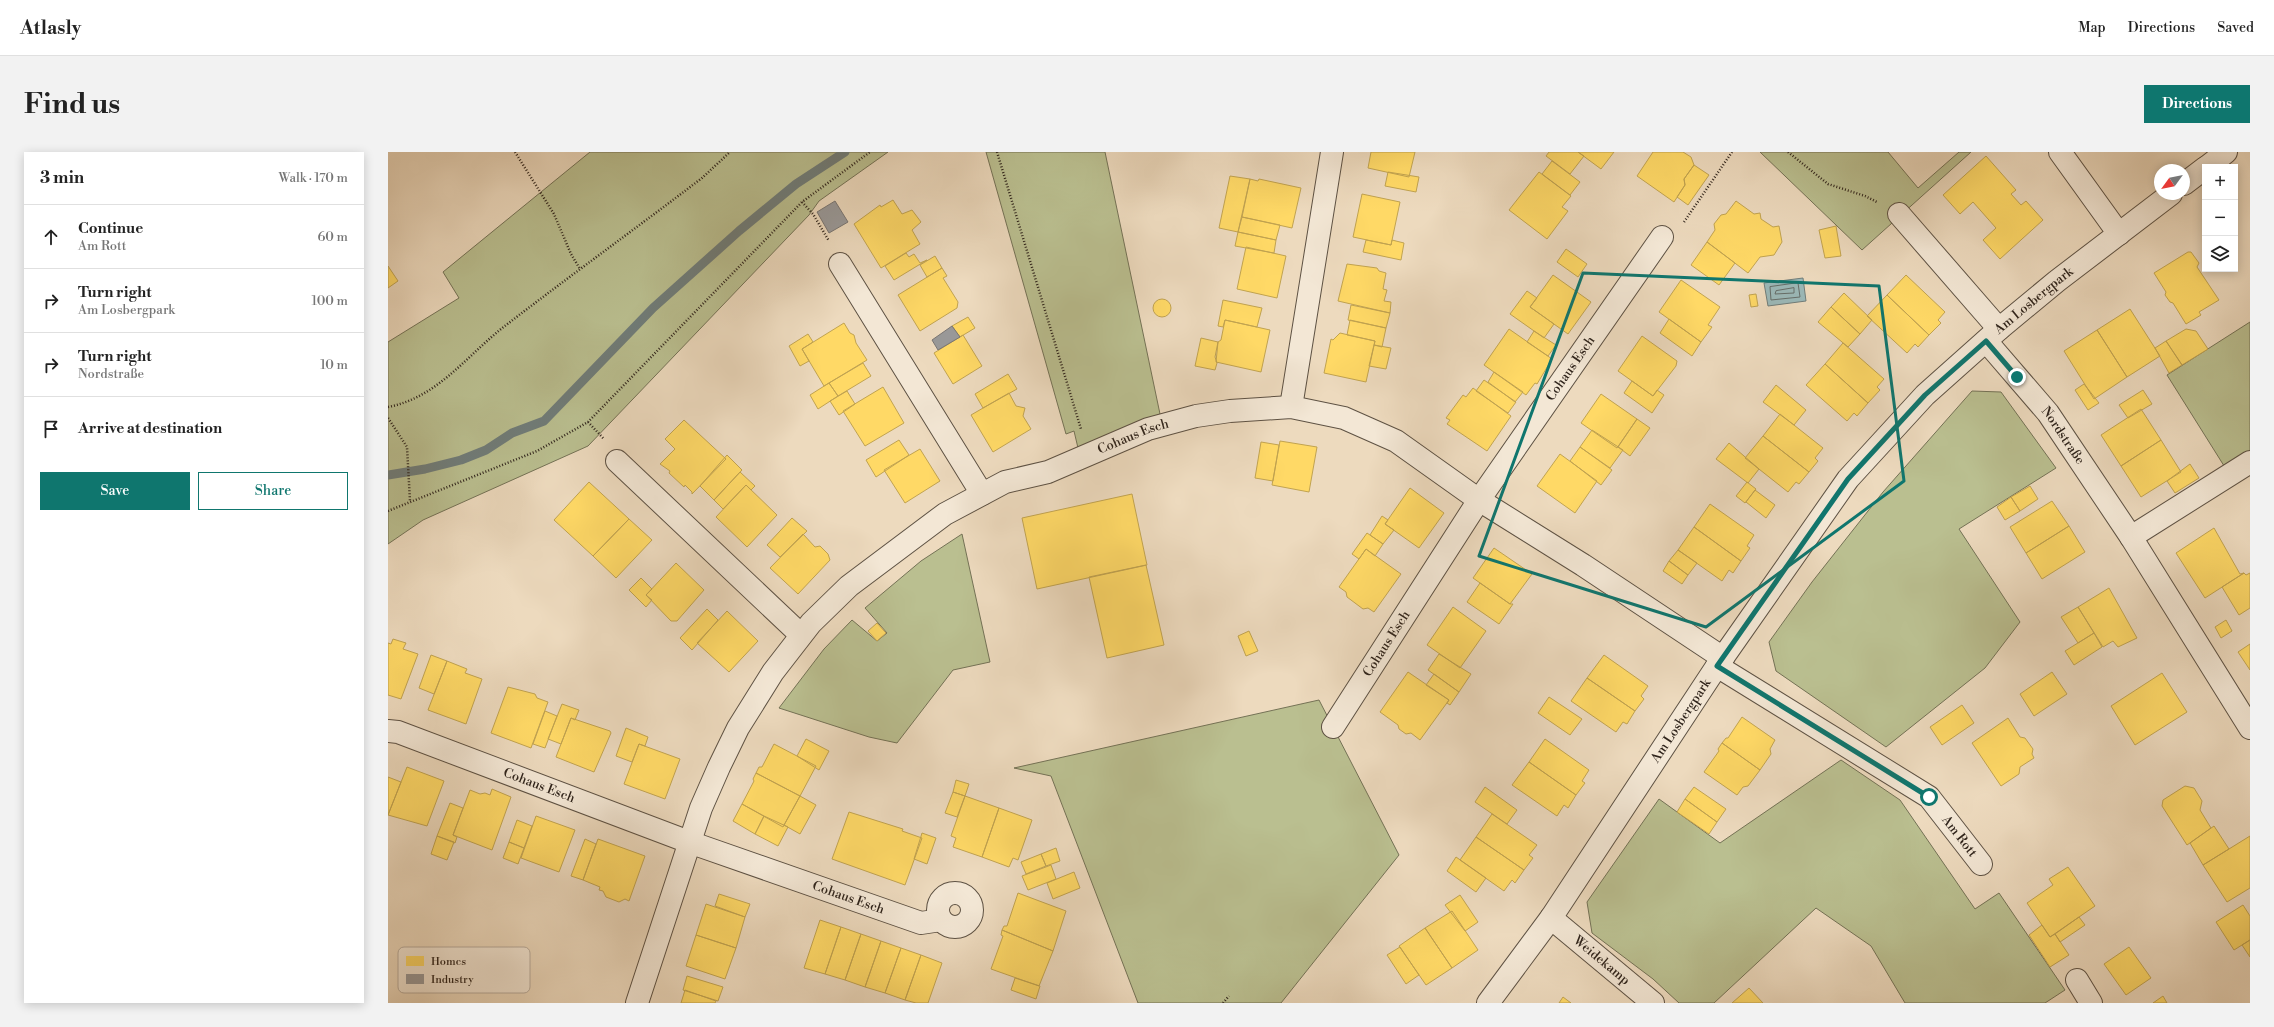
<!DOCTYPE html>
<html lang="en">
<head>
<meta charset="utf-8">
<style>
  :root { --surface:#fff; --page:#f2f2f2; --text:#222; --muted:#767676; --line:#e0e0e0; --accent:#0f766e }
  body { margin:0; font-family:"Libre Bodoni",serif; background:var(--page); color:var(--text) }
  .controls { position:absolute; right:12px; top:12px; display:grid; overflow:hidden; border-radius:0px; box-shadow:0 2px 10px #0003 }
  .controls button { width:36px; height:36px; display:grid; place-items:center; padding:0; border:0; border-bottom:1px solid var(--line); background:var(--surface); color:var(--text); font:20px sans-serif }
  .compass { position:absolute; left:1766px; top:12px; width:36px; height:36px; border-radius:50%; background:var(--surface); box-shadow:0 2px 10px #0003; rotate:237deg }
  .stop { position:absolute; width:12px; height:12px; margin:-9px; border:3px solid #0f766e; border-radius:50%; background:#fff }
  .stop.end { background:#0f766e; border-color:#fff; box-shadow:0 1px 4px #0008 }
  .list { margin:0; padding:0; list-style:none }
  h2 { display:flex; justify-content:space-between; align-items:center; height:52px; margin:0; padding:0 16px; font-size:17px }
  h2 small { font-size:13px; font-weight:400; color:var(--muted) }
  .list li { display:grid; grid-template-columns:26px 1fr auto; gap:12px; align-items:center; box-sizing:border-box; height:64px; padding:0 16px; border-top:1px solid var(--line) }
  .list b { display:block; font-size:15px; white-space:nowrap }
  .list p { margin:0; font-size:13px; white-space:nowrap; color:var(--muted) }
  .list em { font-size:13px; font-style:normal; color:var(--muted) }
  .actions { display:flex; gap:8px; padding:12px 16px }
  .actions a { flex:1; padding:9px 0; border:1px solid var(--accent); border-radius:0px; text-align:center; font-size:14px; color:var(--accent) }
  .actions .main { background:var(--accent); color:#fff }
  .icon { flex:none; width:22px; height:22px; fill:none; stroke:currentColor; stroke-width:2; stroke-linecap:round; stroke-linejoin:round }
  .map { position:relative; flex:none; width:1862px; height:851px; overflow:hidden; border-radius:0px }
  header { display:flex; align-items:center; gap:24px; box-sizing:border-box; height:56px; padding:0 20px; background:var(--surface); border-bottom:1px solid var(--line) }
  header strong { font-size:19px }
  nav { display:flex; gap:22px; margin-inline-start:auto; font-size:14px }
  .intro { display:flex; align-items:center; justify-content:space-between; box-sizing:border-box; height:96px; padding:0 24px }
  h1 { margin:0; font-size:28px }
  .button { padding:10px 18px; border-radius:0px; background:var(--accent); color:#fff; font-size:14px; font-weight:700 }
  main { display:flex; gap:24px; padding:0 24px }
  aside { flex:1; background:var(--surface); border-radius:0px; box-shadow:0 2px 10px #0003 }
  .map>svg:first-child { display:block }
  .green { fill:#babf90; stroke:#747256 }
  .water { fill:#9bb9b9; stroke:#707d7a }
  .homes { fill:#ffd966; stroke:#c1a350 }
  .industry { fill:#999; stroke:#797674 }
  .lines { fill:none; stroke-linecap:round; stroke-linejoin:round }
  .shore { stroke:#656e6a; stroke-width:1 }
  .stream { stroke:#707d7a; stroke-width:9 }
  .minor-casing { stroke:#5e5244; stroke-width:24 }
  .path { stroke:#2f241c; stroke-width:2.5; stroke-dasharray:1 2; stroke-linecap:butt }
  .minor { stroke:#f3e7d5; stroke-width:22 }
  .route { stroke:#0f766e; stroke-width:5 }
  .marked { fill:none; stroke:#0f766e; stroke-width:3; stroke-linejoin:round }
  .labels { text-anchor:middle; dominant-baseline:central; stroke-width:4; stroke-linejoin:round; paint-order:stroke }
  .street-label { font-size:13px; fill:#2f241c; stroke:#f3e7d5 }
  .key { fill:#f3e7d5; stroke:#b8ac9e; stroke-width:1 }
  .key-label { font-size:11px; fill:#2f241c }
</style>
</head>
<body>
<header>
<strong>Atlasly</strong>
<nav><a>Map</a><a>Directions</a><a>Saved</a></nav>
</header>
<div class="intro"><h1>Find us</h1><a class="button">Directions</a></div>
<main>
<aside>
<h2>3 min<small>Walk · 170 m</small></h2>
<ul class="list">
<li><svg class="icon" aria-label="ahead" viewBox="0 0 24 24"><path d="M12 20V5M6 11l6-6 6 6"/></svg><div><b>Continue</b><p>Am Rott</p></div><em>60 m</em></li>
<li><svg class="icon" aria-label="right" viewBox="0 0 24 24"><path d="M7 20v-9h11M14 6l5 5-5 5"/></svg><div><b>Turn right</b><p>Am Losbergpark</p></div><em>100 m</em></li>
<li><svg class="icon" aria-label="right" viewBox="0 0 24 24"><path d="M7 20v-9h11M14 6l5 5-5 5"/></svg><div><b>Turn right</b><p>Nordstraße</p></div><em>10 m</em></li>
<li><svg class="icon" aria-label="arrive" viewBox="0 0 24 24"><path d="M6 21V4h12l-3 4 3 4H6"/></svg><div><b>Arrive at destination</b></div></li>
</ul>
<div class="actions"><a class="main">Save</a><a>Share</a></div>
</aside>
<div class="map">
<svg width="1862" height="851" viewBox="0 0 1862 851">
  <rect width="100%" height="100%" fill="#eddabe"/>
  <filter id="stains"><feTurbulence type="fractalNoise" baseFrequency=".005" numOctaves="4"/><feColorMatrix values="0 0 0 0 .2 0 0 0 0 .09 0 0 0 0 .02 0 0 0 .5 -.17"/></filter>
  <radialGradient id="worn" r=".72"><stop offset=".6" stop-color="#630" stop-opacity="0"/><stop offset="1" stop-color="#630" stop-opacity=".3"/></radialGradient>
  <path class="green" d="M202,0H500L431,49L421,63L200,294L35,368L0,392V190L71,146L55,120Z
    M598,0H717L772,262L690,296L686,279L678,282Z
    M1372,0H1500L1530,36L1571,0H1583L1474,98Z
    M1862,170V302L1838,317L1779,223Z
    M1584,239L1613,240L1668,316L1571,377L1632,470L1597,516L1498,595L1388,519L1381,490L1424,430L1495,340Z
    M574,382L602,510L565,518L509,591L481,585L391,556L436,497L464,468L489,489L499,481L477,456L533,409Z
    M931,548L1011,703L893,851H750L663,624L626,616Z
    M1453,608L1512,648L1587,757L1611,741L1677,838L1657,851H1517L1483,794L1428,756L1326,851H1291L1265,827L1204,781L1199,750L1271,647L1332,691Z"/>
  <path class="water" d="M1415,126L1418,149L1380,154L1376,131Z"/>
  <path class="homes" d="M983,0H1027L1021,25L980,16Z
    M1161,0H1190L1196,4L1182,22L1158,4Z
    M1190,0H1226L1213,17Z
    M1265,0H1295L1303,5L1306,13L1296,27L1297,33L1286,50L1249,24Z
    M1598,4L1628,38L1623,42L1633,53L1638,49L1655,68L1612,107L1595,88L1608,76L1585,50L1572,62L1555,43Z
    M1164,9L1192,30L1182,43L1154,22Z
    M1306,13L1321,23L1300,53L1289,45L1297,33L1296,27Z
    M1000,20L1031,25L1028,40L997,34Z
    M1151,20L1183,44L1174,55L1180,59L1159,87L1121,58Z
    M842,24L862,27L850,80L831,76Z
    M862,27L870,29L871,27L913,36L904,76L854,65Z
    M974,42L1012,50L1003,93L965,85Z
    M505,48L514,62L524,58L533,70L524,78L532,92L493,116L466,72L492,53L493,55Z
    M1348,49L1366,62L1372,61L1373,67L1385,75L1391,74L1394,90L1386,103L1372,105L1360,121L1319,90L1327,78L1326,72L1333,63L1338,62Z
    M854,65L892,73L888,88L850,80Z
    M1448,74L1453,104L1437,106L1431,78Z
    M850,80L888,88L886,101L847,94Z
    M978,88L1003,93L1004,88L1016,91L1013,108L975,100Z
    M1319,90L1347,111L1331,133L1303,113Z
    M858,95L898,104L889,146L849,137Z
    M1178,97L1199,112L1190,125L1169,110Z
    M1800,100H1803L1811,111L1809,115L1831,148L1811,160L1813,163L1798,172L1785,151L1782,150L1777,143L1778,140L1766,121Z
    M518,101L521,105L526,102L532,111L539,108L506,128L497,114Z
    M547,104L554,116L539,125L532,113Z
    M959,112L989,116L991,119L998,121L995,137L999,138L996,149L1003,150L1002,161L950,149Z
    M0,114L10,129L0,136Z
    M554,116L559,124L555,126L570,150L569,156L532,179L510,143Z
    M1165,123L1203,150L1180,182L1142,155Z
    M1518,123L1557,160L1550,168L1553,171L1541,183L1499,143Z
    M1293,128L1332,155L1320,173L1324,175L1313,190L1271,160Z
    M1139,139L1149,146L1142,155L1166,172L1156,186L1122,162Z
    M1456,141L1484,168L1472,182L1443,155Z
    M1368,142L1370,154L1363,155L1361,143Z
    M1499,143L1541,183L1530,195L1527,192L1519,201L1479,164Z
    M765 156a9 9 0 1 1 18 0a9 9 0 1 1-18 0Z
    M835,148L874,156L869,175L837,168L835,175L830,174Z
    M963,153L1002,161L998,176L960,168Z
    M1443,155L1472,182L1460,195L1430,170Z
    M1742,157L1772,204L1739,225L1709,178Z
    M580,165L587,176L572,185L564,174Z
    M1281,167L1313,190L1304,204L1272,181Z
    M837,168L882,178L873,220L828,210L830,190L833,188Z
    M962,168L998,176L994,195L986,193L987,189L959,183Z
    M456,171L462,181L466,183L468,191L479,208L436,234L414,197Z
    M1121,177L1164,207L1149,232L1147,231L1138,243L1096,213Z
    M1798,177L1808,179L1820,197L1794,213L1778,189Z
    M1709,178L1739,225L1706,247L1676,199Z
    M1146,179L1168,193L1160,204L1139,190Z
    M952,181L987,189L978,230L936,221L943,187L945,188Z
    M420,182L425,190L414,197L421,209L412,214L401,194Z
    M575,183L594,214L565,232L546,201Z
    M1254,184L1289,209L1288,214L1265,244L1230,219Z
    M813,186L830,190L827,205L829,211L827,218L807,214Z
    M1778,189L1794,213L1781,221L1767,196Z
    M1455,191L1496,227L1489,235L1492,238L1480,251L1437,212Z
    M986,193L1003,196L998,217L981,214Z
    M475,211L483,224L450,244L441,231Z
    M1437,212L1480,251L1469,264L1466,261L1459,269L1418,233Z
    M1106,220L1135,240L1127,250L1100,230Z
    M620,222L629,237L595,256L587,242Z
    M1096,228L1128,250L1120,261L1088,239Z
    M1244,229L1265,244L1269,238L1276,243L1264,261L1236,241Z
    M441,231L450,244L430,257L422,243Z
    M1696,232L1711,251L1700,258L1687,238Z
    M1388,233L1418,258L1406,273L1375,250Z
    M495,235L516,271L477,294L455,259Z
    M1085,236L1123,264L1099,299L1059,272L1062,268L1058,266L1075,243L1078,245Z
    M1755,238L1764,252L1740,266L1731,253Z
    M459,239L467,252L451,263L442,249Z
    M621,241L628,254L637,256L635,264L643,277L605,300L583,263Z
    M1213,242L1249,267L1229,296L1193,271Z
    M1753,257L1773,288L1733,314L1713,283Z
    M1392,262L1435,296L1427,306L1430,309L1421,320L1375,284Z
    M1249,267L1262,276L1242,304L1230,295Z
    M296,268L338,307L304,342V340L297,333L296,335L281,321L282,319L272,312L287,297L277,287Z
    M1204,278L1235,298L1222,316L1192,295Z
    M1375,284L1421,320L1411,332L1408,330L1400,340L1357,306Z
    M511,288L521,303L488,325L478,308Z
    M1773,288L1793,320L1753,345L1733,314Z
    M892,289L929,295L921,340L884,333Z
    M873,290L891,293L885,329L867,326Z
    M1341,291L1371,317L1360,331L1328,307Z
    M1192,295L1224,318L1213,333L1182,309Z
    M532,297L552,329L517,351L496,318Z
    M1172,302L1209,329L1187,361L1149,334Z
    M339,303L354,318L326,348L312,334Z
    M1802,312L1811,326L1787,341L1779,329Z
    M352,320L367,334L363,338L358,333L335,357L326,348Z
    M201,330L241,367L205,404L166,368Z
    M1359,330L1368,337L1357,351L1348,344Z
    M358,333L389,363L359,395L328,365Z
    M1642,334L1650,347L1632,359L1623,345Z
    M1022,336L1056,361L1031,396L997,372Z
    M1367,338L1387,353L1378,366L1358,350Z
    M744,342L759,413L649,437L634,366Z
    M1623,345L1632,359L1617,368L1609,355Z
    M1664,349L1681,374L1638,401L1622,375Z
    M1322,352L1366,383L1359,394L1362,396L1353,409L1306,375Z
    M994,364L1000,368L997,372L1006,378L995,392L982,383Z
    M404,366L419,379L392,405L379,393Z
    M241,367L264,388L228,426L205,404Z
    M1681,374L1697,400L1654,427L1638,401Z
    M1306,375L1353,409L1345,421L1341,418L1334,429L1290,398Z
    M1826,376L1852,422L1856,421L1817,446L1788,401Z
    M979,381L995,392L987,404L978,397L971,407L964,402Z
    M415,382L427,395L432,394L440,402L442,408L410,442L382,416Z
    M1106,396L1144,422L1122,452L1085,426Z
    M978,397L1013,422L986,460L980,456L975,457L959,445L958,440L951,435Z
    M1290,398L1309,411L1300,423L1281,409Z
    M1281,409L1300,423L1294,432L1275,419Z
    M288,411L316,438L289,469H283L258,443Z
    M758,413L776,493L719,506L701,425Z
    M1856,421L1858,423L1862,421V456L1851,463L1834,435Z
    M253,426L264,437L258,443L264,448L258,455L241,438Z
    M1092,431L1122,452H1125L1111,472L1079,450Z
    M1721,436L1749,486L1730,495L1725,489L1715,495L1690,455Z
    M1065,455L1098,479L1072,516L1039,493Z
    M1690,455L1706,481L1690,491L1673,465Z
    M319,457L330,468L304,498L292,486Z
    M339,459L370,489L341,520L309,491Z
    M1838,468L1844,479L1833,486L1827,475Z
    M489,471L498,481L489,489L480,479Z
    M861,479L870,499L858,504L850,484Z
    M1706,481L1714,495L1686,513L1677,499Z
    M5,487L18,491L15,497L30,502L13,547L0,543V491L3,492Z
    M1862,492V518L1850,500Z
    M1051,502L1083,522L1071,540L1040,518Z
    M43,503L59,509L46,542L31,536Z
    M1216,503L1260,534L1253,544L1256,547L1247,559L1199,526Z
    M59,509L79,517L77,521L94,527L78,572L40,558Z
    M1020,520L1061,548L1032,588L1023,581L1018,582L1011,577L1010,573L992,560Z
    M1664,520L1679,542L1646,564L1632,542Z
    M1774,521L1799,560L1747,593L1723,554Z
    M1046,522L1071,540L1062,553L1059,551L1061,548L1038,533Z
    M1199,526L1247,559L1239,572L1235,570L1228,580L1183,549Z
    M120,535L147,542L149,546L160,550L143,596L103,581Z
    M1161,545L1194,567L1182,583L1150,561Z
    M174,552L191,558L187,568L183,566L173,592L160,587Z
    M1574,553L1586,571L1554,593L1542,575Z
    M157,559L169,564L157,596L145,592Z
    M1354,565L1387,588L1382,597L1383,602L1372,618L1334,591L1338,586H1340Z
    M183,566L222,579L223,581L206,620L168,605Z
    M1620,566L1632,585L1637,586L1645,597L1644,602L1646,606L1632,615L1631,622L1613,634L1584,591Z
    M238,576L260,585L257,594L251,592L244,610L228,604Z
    M418,587L441,599L431,618L409,604Z
    M1157,587L1201,618L1194,629L1197,631L1188,643L1141,610Z
    M1334,591L1372,618L1360,634L1355,635L1349,643L1316,620L1331,599L1330,597Z
    M251,592L292,607L277,647L236,632Z
    M386,592L428,614L412,644L368,621L371,615H374Z
    M1141,610L1188,643L1180,656L1176,653L1169,664L1124,633Z
    M19,615L56,629L39,674L0,663Z
    M368,621L412,644L395,675L354,652L366,629L365,627Z
    M0,625L13,630L0,663Z
    M568,628L581,632L577,644L565,640Z
    M1797,634L1806,636L1814,649L1812,658L1823,676L1799,693L1774,654L1775,648Z
    M1097,635L1129,658L1119,672L1087,650Z
    M1306,635L1338,657L1329,670L1297,647Z
    M104,637L123,645L104,698L65,683L82,638L92,642L97,641L102,643Z
    M565,640L577,644L569,665L557,661Z
    M412,644L428,653L412,682L396,673Z
    M577,644L611,656L594,705L565,695L568,686L563,684Z
    M1297,647L1329,670L1321,682L1289,660Z
    M62,651L75,656L65,683L69,685L67,691L49,684Z
    M354,652L376,664L367,682L345,669Z
    M611,656L644,668L630,708L625,706L621,715L594,705Z
    M461,660L515,677L514,679L534,686L517,733L444,707Z
    M1104,662L1149,693L1141,703L1145,706L1136,718L1088,685Z
    M148,664L187,678L171,720L133,706Z
    M376,664L400,675L390,694L367,682Z
    M129,668L144,674L136,696L121,690Z
    M1826,674L1841,697L1815,713L1802,691Z
    M534,681L548,686L539,712L526,707Z
    M49,684L66,690L59,708L43,702Z
    M1862,684V736L1839,750L1815,713Z
    M1088,685L1136,718L1127,731L1124,728L1116,739L1072,708Z
    M197,687L208,692L195,728L183,724Z
    M210,687L257,704L241,749L237,747L231,750L218,745L215,739L211,738L212,735L195,728Z
    M121,690L136,696L130,712L115,706Z
    M668,696L672,709L658,714L653,702Z
    M653,702L658,714L638,722L633,710Z
    M1068,705L1098,726L1088,740L1059,719Z
    M663,713L668,727L640,738L634,724Z
    M1680,715L1707,754L1662,785L1639,751L1665,733L1661,727Z
    M686,720L692,736L665,747L659,731Z
    M630,741L678,759L665,799L614,778L616,774H619Z
    M331,742L362,752L357,765L327,754Z
    M1072,743L1090,770L1077,779L1057,753Z
    M318,752L357,765L348,796L308,783Z
    M1855,753L1862,764V788L1846,798L1828,770Z
    M1064,759L1090,798L1064,816L1037,776Z
    M1691,765L1697,773L1672,790L1667,782Z
    M432,768L453,775L437,822L416,816Z
    M1654,773L1662,785L1667,782L1681,803L1662,815L1641,783Z
    M453,775L473,782L457,828L437,822Z
    M1037,776L1064,816L1038,833L1011,794Z
    M614,778L665,799L651,834L603,817L615,784L613,783Z
    M473,782L493,789L477,835L457,828Z
    M308,783L348,796L337,827L298,814Z
    M1862,788V805L1854,793Z
    M493,789L513,796L497,841L477,835Z
    M1012,795L1031,823L1018,832L999,803Z
    M1741,795L1763,826L1738,843L1716,812Z
    M513,796L533,803L517,848L497,841Z
    M533,803L554,811L540,851H528L517,848Z
    M299,824L335,835L330,849L295,838Z
    M627,826L652,834L648,847L623,838Z
    M1361,836L1375,851H1344Z
    M297,838L328,849L327,851H293Z
    M1775,844L1779,851H1765Z
    M1175,845L1183,851H1171Z"/>
  <path class="industry" d="M447,49L460,70L441,81L429,60Z
    M564,174L572,185L550,198L544,188Z"/>
  <g class="lines">
    <path class="shore" d="M1410,131L1412,145L1383,148L1382,135Z
      M1406,136V141L1387,142L1388,139Z"/>
    <path class="stream" d="M0,323L37,317L73,308L98,298L124,281L156,269L265,156L351,79L408,32L457,0"/>
    <defs>
      <g id="minor">
        <path d="M1672,0L1731,82"/>
        <path d="M1819,15L1838,0"/>
        <path d="M1796,32L1817,16"/>
        <path d="M1511,62L1611,177"/>
        <path d="M452,112L594,342"/>
        <path id="s1" d="M1598,189L1660,261L1743,385L1862,576"/>
        <path d="M903,255L944,0"/>
        <path d="M229,309L413,483"/>
        <path d="M1743,385L1862,310"/>
        <path id="s2" d="M1329,514L1541,645L1593,712"/>
        <path id="s3" d="M945,575L1091,348L1274,85"/>
        <path id="s4" d="M0,579L10,580L301,690L533,771L553,768"/>
        <circle cx="567" cy="758" r="17"/>
        <path id="s5" d="M1163,766L1265,851"/>
        <path d="M1689,828L1703,851"/>
        <path id="s6" d="M249,851L313,656L331,615L350,576L385,520L423,471L461,434L557,362L617,330L660,320L760,277L808,264L842,259L903,255L956,266L1008,289L1091,348L1195,413L1335,506"/>
        <path id="s7" d="M1100,851L1163,766L1329,514L1460,327L1537,243L1611,177L1669,129L1783,42"/>
      </g>
    </defs>
    <use href="#minor" class="minor-casing"/>
    <path class="path" d="M127,0L166,62L183,102L192,117
      M609,0L693,277
      M1400,0L1440,32L1477,44L1489,50
      M414,50L425,62L441,89
      M1296,70L1344,0
      M0,255C48,246 77,206 113,177C179,126 247,77 314,26L342,0
      M0,266L19,295L22,349
      M200,270L216,287
      M0,359L149,299L200,270L414,50L482,0
      M835,851L841,844"/>
    <use href="#minor" class="minor"/>
  </g>
  <g class="lines">
    <path class="route" d="M1541,645L1329,514L1460,327L1537,243L1598,189L1629,225"/>
  </g>
  <path class="marked" d="M1195,121L1491,134L1516,329L1318,475L1091,404Z"/>
  <g class="labels">
    <g class="street-label">
      <text stroke="none"><textPath href="#s7" startOffset="894">Am Losbergpark</textPath></text>
      <text stroke="none"><textPath href="#s3" startOffset="430">Cohaus Esch</textPath></text>
      <text stroke="none"><textPath href="#s1" startOffset="122">Nordstraße</textPath></text>
      <text stroke="none"><textPath href="#s6" startOffset="799">Cohaus Esch</textPath></text>
      <text stroke="none"><textPath href="#s3" startOffset="99">Cohaus Esch</textPath></text>
      <text stroke="none"><textPath href="#s7" startOffset="342">Am Losbergpark</textPath></text>
      <text stroke="none"><textPath href="#s4" startOffset="161">Cohaus Esch</textPath></text>
      <text stroke="none"><textPath href="#s2" startOffset="299">Am Rott</textPath></text>
      <text stroke="none"><textPath href="#s4" startOffset="490">Cohaus Esch</textPath></text>
      <text stroke="none"><textPath href="#s5" startOffset="66">Weidekamp</textPath></text>
    </g>
  </g>
  <rect x="10" y="795" width="132" height="46" rx="6" class="key"/>
  <rect x="18" y="804" width="18" height="10" fill="#ffd966"/>
  <rect x="18" y="822" width="18" height="10" fill="#999"/>
  <g class="key-label">
    <text x="43" y="813">Homes</text>
    <text x="43" y="831">Industry</text>
  </g>
  <rect width="100%" height="100%" filter="url(#stains)"/>
  <rect width="100%" height="100%" fill="url(#worn)"/>
</svg>
<div class="controls">
<button>+</button>
<button>−</button>
<button><svg class="icon" aria-label="layers" viewBox="0 0 24 24"><path d="M12 4l9 5-9 5-9-5zM3 14l9 5 9-5"/></svg></button>
</div>
<svg class="compass" viewBox="-18 -18 36 36"><path d="M0-13l5 13h-10z" fill="#e53935"/><path d="M0 13l5-13h-10z" fill="#767676"/></svg>
<div class="stop" style="left:1541px;top:645px"></div>
<div class="stop end" style="left:1629px;top:225px"></div>
</div>
</main>
</body>
</html>
